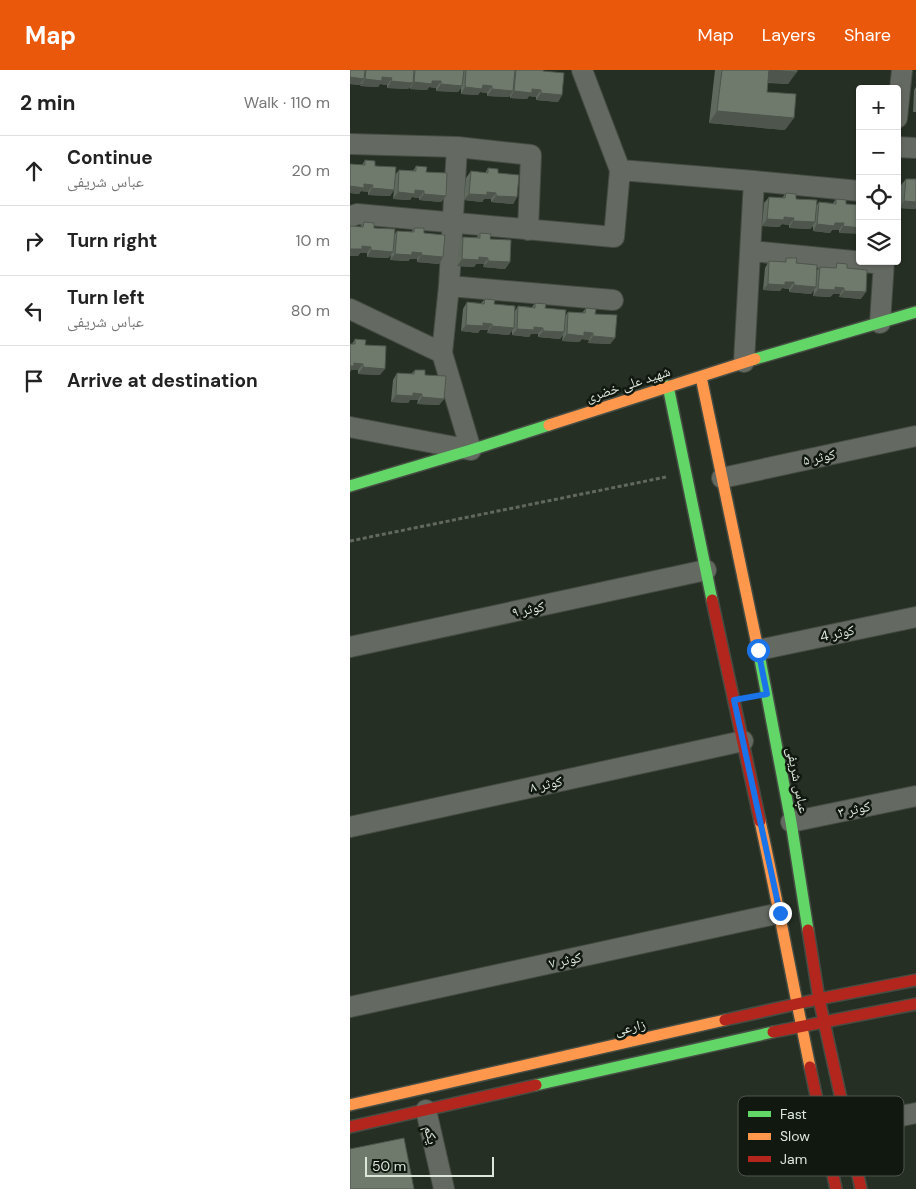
<!DOCTYPE html>
<html lang="en">
<head>
<meta charset="utf-8">
<style>
  :root { --surface:#fff; --page:#f2f2f2; --text:#222; --muted:#767676; --line:#e0e0e0; --accent:#ea580c }
  body { margin:0; font-family:"DM Sans","Noto Naskh Arabic",sans-serif; background:var(--page); color:var(--text) }
  .controls { position:absolute; right:15px; top:15px; display:grid; overflow:hidden; border-radius:5px; box-shadow:0 1px 4px #0004 }
  .controls button { width:45px; height:45px; display:grid; place-items:center; padding:0; border:0; border-bottom:1px solid var(--line); background:var(--surface); color:var(--text); font:25px sans-serif }
  .scale { position:absolute; left:15px; bottom:12px; width:129px; box-sizing:border-box; padding-left:5px; border:2px solid #dce6da; border-top:0; font-size:14px; line-height:18px; white-space:nowrap; color:#dce6da; -webkit-text-stroke:4px #111810; paint-order:stroke }
  .stop { position:absolute; width:15px; height:15px; margin:-11px; border:4px solid #1a73e8; border-radius:50%; background:#fff }
  .stop.end { background:#1a73e8; border-color:#fff; box-shadow:0 1px 5px #0008 }
  .list { margin:0; padding:0; list-style:none }
  h2 { display:flex; justify-content:space-between; align-items:center; height:65px; margin:0; padding:0 20px; font-size:21px }
  h2 small { font-size:16px; font-weight:400; color:var(--muted) }
  .list li { display:grid; grid-template-columns:32px 1fr auto; gap:15px; align-items:center; box-sizing:border-box; height:70px; padding:0 20px; border-top:1px solid var(--line) }
  .list b { display:block; font-size:19px; white-space:nowrap }
  .list p { margin:0; font-size:16px; white-space:nowrap; color:var(--muted) }
  .list em { font-size:16px; font-style:normal; color:var(--muted) }
  .icon { flex:none; width:28px; height:28px; fill:none; stroke:currentColor; stroke-width:2; stroke-linecap:round; stroke-linejoin:round }
  .map { position:relative; flex:none; width:566px; height:1119px; overflow:hidden }
  header { display:flex; align-items:center; gap:30px; box-sizing:border-box; height:70px; padding:0 25px; background:var(--accent); color:#fff }
  header strong { font-size:24px }
  nav { display:flex; gap:28px; margin-inline-start:auto; font-size:18px }
  main { display:flex }
  aside { flex:1; background:var(--surface) }
  .map>svg:first-child { display:block }
  .lines { fill:none; stroke-linecap:round; stroke-linejoin:round }
  .street-casing { stroke:#454c43; stroke-width:22 }
  .fast-casing { stroke:#454c43; stroke-width:14 }
  .slow-casing { stroke:#454c43; stroke-width:14 }
  .jam-casing { stroke:#454c43; stroke-width:14 }
  .path { stroke:#626860; stroke-width:3; stroke-dasharray:4 2.5; stroke-linecap:butt }
  .street { stroke:#646a62; stroke-width:20 }
  .fast { stroke:#63d668; stroke-width:11 }
  .slow { stroke:#ff974d; stroke-width:11 }
  .jam { stroke:#b3261e; stroke-width:11 }
  .wall { fill:#5f695e }
  .shaded-wall { fill:#4e554c }
  .building { fill:#6f7a6d; stroke:#4e554c }
  .route { stroke:#1a73e8; stroke-width:6 }
  .labels { text-anchor:middle; dominant-baseline:central; stroke-width:5; stroke-linejoin:round; paint-order:stroke }
  .street-label { font-size:14px; fill:#dce6da; stroke:#111810 }
  .key { fill:#111810; stroke:#4e564d; stroke-width:1 }
  .key-label { font-size:14px; fill:#dce6da }
</style>
</head>
<body>
<header>
<strong>Map</strong>
<nav><a>Map</a><a>Layers</a><a>Share</a></nav>
</header>
<main>
<aside>
<h2>2 min<small>Walk · 110 m</small></h2>
<ul class="list">
<li><svg class="icon" aria-label="ahead" viewBox="0 0 24 24"><path d="M12 20V5M6 11l6-6 6 6"/></svg><div><b>Continue</b><p>عباس شریفی</p></div><em>20 m</em></li>
<li><svg class="icon" aria-label="right" viewBox="0 0 24 24"><path d="M7 20v-9h11M14 6l5 5-5 5"/></svg><div><b>Turn right</b></div><em>10 m</em></li>
<li><svg class="icon" aria-label="left" viewBox="0 0 24 24"><path d="M17 20v-9H6M10 6l-5 5 5 5"/></svg><div><b>Turn left</b><p>عباس شریفی</p></div><em>80 m</em></li>
<li><svg class="icon" aria-label="arrive" viewBox="0 0 24 24"><path d="M6 21V4h12l-3 4 3 4H6"/></svg><div><b>Arrive at destination</b></div></li>
</ul>
</aside>
<div class="map">
<svg width="566" height="1119" viewBox="0 0 566 1119">
  <rect width="100%" height="100%" fill="#262f24"/>
  <g class="lines">
    <defs>
      <path id="street" d="M547,48L552,0
        M0,74L107,77L99,216L92,283
        M107,77L181,85L178,160
        M547,77L566,78
        M270,100L404,111L510,121
        M0,147L7,144L264,167L270,100L232,0
        M401,181L534,194
        M99,216L263,230
        M0,239L92,283L121,380L0,357
        M530,253L534,191
        M394,292L404,111
        M372,408L566,366
        M0,577L356,500
        M408,580L566,547
        M441,752L566,726
        M0,757L393,671
        M0,937L430,843
        M76,1040L94,1119
        M497,1057L566,1043"/>
      <path id="fast" d="M405,289L566,242
        M318,316L362,530
        M0,416L121,380L199,355
        M409,584L441,752L458,860
        M186,1015L423,962"/>
      <path id="slow" d="M351,307L409,584
        M199,355L405,289
        M410,751C428,833 443,915 460,997
        M0,1035L375,950"/>
      <path id="jam" d="M362,530L410,751
        M458,860L469,929L511,1119
        M375,950L469,929L566,910
        M423,962L566,934
        M460,997L486,1119
        M0,1057L186,1015"/>
    </defs>
    <use href="#street" class="street-casing"/>
    <use href="#fast" class="fast-casing"/>
    <use href="#slow" class="slow-casing"/>
    <use href="#jam" class="jam-casing"/>
    <path class="path" d="M0,471L316,407"/>
    <use href="#street" class="street"/>
    <use href="#fast" class="fast"/>
    <use href="#slow" class="slow"/>
    <use href="#jam" class="jam"/>
  </g>
  <path class="wall" d="M0,0H165V1V0H193L212,25L208,32L186,30V27L179,26L177,29L160,28V25L159,27L137,26V23L130,22L128,25L111,24V18L108,22L86,21V18L79,17L77,20L60,19V17L58,19L37,18V15L30,14L28,17L10,16L11,14L9,15L0,14Z
    M365,0H447L438,14L418,13L417,22L435,60L359,53Z
    M566,17V42H563L564,20Z
    M15,90L45,105L49,100L63,101L66,96L76,102L96,126L91,132L69,130V128L62,127L60,130L43,129L44,120L40,126L18,125V122L11,121L9,124L0,123V94L12,95Z
    M138,98L148,103L167,127L163,134L141,132V129H134L132,132L114,130L116,108L121,101L135,103Z
    M556,109H566V139L549,138L551,115Z
    M436,123L446,129L466,136L469,132L483,133L486,129L496,134L510,135L489,163V160H482L480,163L463,161V156L460,159L439,158V155L432,154L429,157L412,156L414,133L419,127L432,128Z
    M14,152L24,158L44,165L47,161L61,162L64,158L74,163L93,187L89,194L67,192V189H60L58,191L40,190L41,185L38,188L17,187V183H10L8,186H0V156L10,157Z
    M130,163L140,169L160,192L155,199L133,197L134,194H126L124,197L107,196L109,173L113,167H127Z
    M436,188L446,193L467,200L470,197L484,198L487,193L497,198L511,229L489,227L490,224H483L480,227L463,226L464,220L461,224L439,222V219L432,218L430,221L413,220L415,198L419,191L433,192Z
    M135,229L144,234L165,241L168,236L182,237L185,233L195,238L216,245L218,242L232,243L236,238L245,244L265,268L260,274L238,273L239,270L232,269L229,272L212,271L213,265L210,269L188,267V264H181L179,267L162,265V260L159,265L137,263L138,260H130L128,263L111,261L113,239L117,232L131,233Z
    M5,269L15,275L30,305L8,304V300H1L0,302V274H2Z
    M65,300L75,305L94,329L89,335L67,334L68,330H60L58,333L41,332L43,310L47,303L61,304Z"/>
  <path class="shaded-wall" d="M419,0L447,2L438,14L411,12Z
    M0,7L14,9L9,15L0,14Z
    M32,7L42,8L37,15L30,14L28,17L10,16L15,9Z
    M41,11L63,13L58,19L37,18Z
    M82,11H91L86,18L79,17L77,20L60,19L64,12Z
    M91,14L112,16L108,22L86,21Z
    M133,15L142,16L137,23L130,22L128,25L111,24L115,17Z
    M142,19L163,21L159,27L137,26Z
    M182,19L191,20L186,27L179,26L177,29L160,28L164,21Z
    M191,23L212,25L208,32L186,30Z
    M367,41L444,48L435,60L359,53Z
    M14,114L23,115L18,122L11,121L9,124L0,123V116Z
    M22,118L44,120L40,126L18,125Z
    M65,120L74,121L69,128L62,127L60,130L43,129L48,122Z
    M137,122L146,123L141,129H134L132,132L114,130L119,124Z
    M74,124L96,126L91,132L69,130Z
    M146,126L167,127L163,134L141,132Z
    M554,131L566,132V139L549,138Z
    M434,147L444,148L439,155L432,154L429,157L412,156L417,149Z
    M443,151L465,152L460,159L439,158Z
    M485,153H494L489,160H482L480,163L463,161L467,154Z
    M493,156L510,158V164L489,163Z
    M12,176L21,177L17,183H10L8,186H0V179Z
    M21,180L43,182L38,188L17,187Z
    M62,182L72,183L67,189H60L58,191L40,190L45,184Z
    M71,185L93,187L89,194L67,192Z
    M129,187L138,188L134,194H126L124,197L107,196L112,189Z
    M138,191L160,192L155,199L133,197Z
    M435,212H444L439,219L432,218L430,221L413,220L418,214Z
    M444,215L466,217L461,224L439,222Z
    M485,217L494,218L490,224H483L480,227L463,226L468,219Z
    M494,221L516,222L511,229L489,227Z
    M133,253L142,254L138,260H130L128,263L111,261L116,255Z
    M142,256L164,258L159,265L137,263Z
    M184,257L193,258L188,264H181L179,267L162,265L167,259Z
    M193,261L214,262L210,269L188,267Z
    M234,262L243,263L239,270L232,269L229,272L212,271L217,264Z
    M243,266L265,268L260,274L238,273Z
    M4,293L13,294L8,300H1L0,302V296Z
    M13,297L35,299L30,305L8,304Z
    M63,323L72,324L68,330H60L58,333L41,332L46,325Z
    M72,327L94,329L89,335L67,334Z"/>
  <path class="building" d="M0,0H15L14,9L0,7Z
    M16,0H64L63,13L41,11L42,8L32,7V11L15,9Z
    M65,0H114L112,16L91,14V11H82V14L64,12Z
    M116,0H165L163,21L142,19V16L133,15L132,19L115,17Z
    M166,0H193V1L214,3L212,25L191,23V20L182,19V23L164,21Z
    M372,0H447V2L419,0L417,22L446,24L444,48L367,41Z
    M15,90L25,91V96L46,97L44,120L22,118L23,115L14,114V118L0,116V94L15,95Z
    M66,96L77,97L76,102L97,103L96,126L74,124V121L65,120V124L48,122L49,100L66,101Z
    M138,98L148,99V103L169,105L167,127L146,126V123L137,122V125L119,124L121,101L138,103Z
    M556,109H566V132L554,131Z
    M436,123L446,124V129L467,130L465,152L443,151L444,148L434,147V150L417,149L419,127L435,128Z
    M486,129L496,130V134L510,135V158L493,156L494,153H485L484,156L467,154L469,132L486,134Z
    M14,152L24,153V158L45,159L43,182L21,180V177L12,176V179H0V156L13,157Z
    M64,158H74V163L95,165L93,187L71,185L72,183L62,182V185L45,184L47,161L64,162Z
    M130,163L141,164L140,169L161,170L160,192L138,191V188L129,187V190L112,189L113,167L130,168Z
    M436,188H447L446,193L467,195L466,217L444,215V212H435V215L418,214L419,191L436,192Z
    M487,193L497,194V198L517,200L516,222L494,221V218L485,217V220L468,219L470,197L486,198Z
    M135,229L145,230L144,234L165,236L164,258L142,256V254L133,253V256L116,255L117,232L134,234Z
    M185,233L196,234L195,238L216,240L214,262L193,261V258L184,257V260L167,259L168,236L185,238Z
    M236,238L246,239L245,244L267,245L265,268L243,266V263L234,262V266L217,264L218,242L235,243Z
    M5,269L16,270L15,275L36,276L35,299L13,297V294L4,293V296H0V274H5Z
    M65,300H75V305L96,306L94,329L72,327V324L63,323V326L46,325L47,303L64,304Z
    M54,1068L64,1119H0V1079Z"/>
  <g class="lines">
    <path class="route" d="M408,580L417,624L384,630L430,843"/>
  </g>
  <g class="labels">
    <g class="street-label">
      <text transform="translate(278 314) rotate(-18)">شهید علی خضری</text>
      <text transform="translate(469 387) rotate(-12)">کوثر ۵</text>
      <text transform="translate(178 539) rotate(-12)">کوثر ۹</text>
      <text transform="translate(487 563) rotate(-12)">کوثر 4</text>
      <text transform="translate(448 710) rotate(79)">عباس شریفی</text>
      <text transform="translate(196 714) rotate(-12)">کوثر ۸</text>
      <text transform="translate(504 739) rotate(-12)">کوثر ۳</text>
      <text transform="translate(215 890) rotate(-12)">کوثر ۷</text>
      <text transform="translate(280 957) rotate(-13)">زارعی</text>
      <text transform="translate(81 1065) rotate(77)">یکم</text>
    </g>
  </g>
  <rect x="388" y="1026" width="166" height="80" rx="8" class="key"/>
  <rect x="398" y="1041" width="23" height="6" fill="#63d668"/>
  <rect x="398" y="1063" width="23" height="7" fill="#ff974d"/>
  <rect x="398" y="1086" width="23" height="6" fill="#b3261e"/>
  <g class="key-label">
    <text x="430" y="1049">Fast</text>
    <text x="430" y="1071">Slow</text>
    <text x="430" y="1094">Jam</text>
  </g>
</svg>
<div class="controls">
<button>+</button>
<button>−</button>
<button><svg class="icon" aria-label="locate" viewBox="0 0 24 24"><circle cx="12" cy="12" r="6"/><path d="M12 2v4M12 18v4M2 12h4M18 12h4"/></svg></button>
<button><svg class="icon" aria-label="layers" viewBox="0 0 24 24"><path d="M12 4l9 5-9 5-9-5zM3 14l9 5 9-5"/></svg></button>
</div>
<div class="scale">50 m</div>
<div class="stop" style="left:408px;top:580px"></div>
<div class="stop end" style="left:430px;top:843px"></div>
</div>
</main>
</body>
</html>
